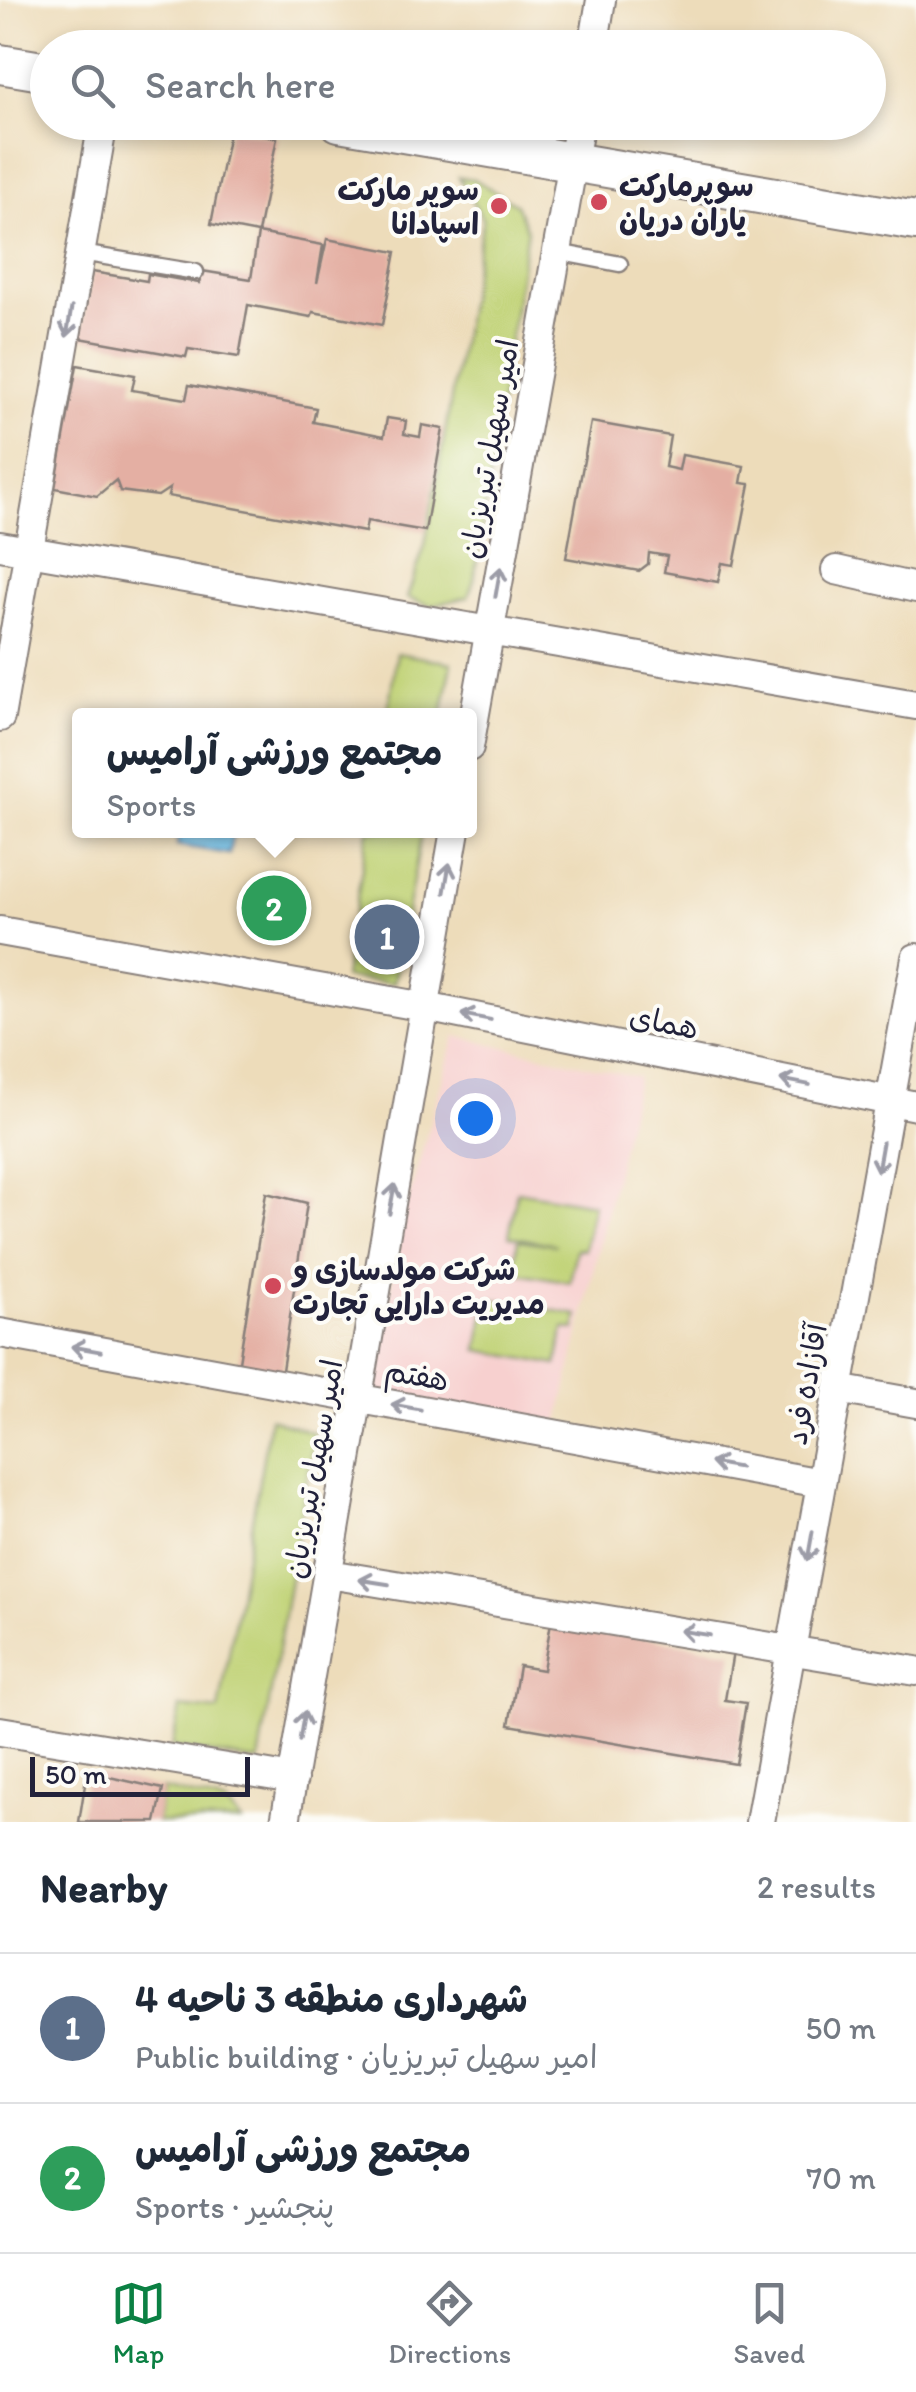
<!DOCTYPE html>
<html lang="en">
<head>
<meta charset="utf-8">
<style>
  :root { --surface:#fff; --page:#f6f6f7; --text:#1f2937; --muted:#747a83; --line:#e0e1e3; --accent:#0b8043 }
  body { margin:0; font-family:Itim,"Playpen Sans Arabic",sans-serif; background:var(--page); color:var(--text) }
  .scale { position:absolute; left:30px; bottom:25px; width:220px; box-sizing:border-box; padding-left:10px; border:5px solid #22223b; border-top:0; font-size:28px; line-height:35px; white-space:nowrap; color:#22223b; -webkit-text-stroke:8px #fdfcf7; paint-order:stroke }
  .you { position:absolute; left:475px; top:1118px; width:35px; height:35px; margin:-25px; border:8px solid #fff; border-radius:50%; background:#1a73e8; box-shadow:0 0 0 15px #1a73e833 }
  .badge { display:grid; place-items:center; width:65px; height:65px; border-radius:50%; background:var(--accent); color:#fff; font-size:32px; font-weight:700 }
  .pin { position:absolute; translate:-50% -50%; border:5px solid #fff; box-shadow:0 2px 10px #0006 }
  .popup { position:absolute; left:72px; top:708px; width:405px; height:130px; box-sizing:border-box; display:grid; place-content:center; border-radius:10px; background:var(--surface); filter:drop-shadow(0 2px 8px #0005); font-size:32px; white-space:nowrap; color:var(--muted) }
  .popup b { font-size:38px; color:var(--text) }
  .popup::after { content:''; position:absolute; left:50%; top:100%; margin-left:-20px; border:20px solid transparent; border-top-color:var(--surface) }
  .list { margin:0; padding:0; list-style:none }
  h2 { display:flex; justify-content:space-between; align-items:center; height:130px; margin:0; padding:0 40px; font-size:42px }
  h2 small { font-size:32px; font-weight:400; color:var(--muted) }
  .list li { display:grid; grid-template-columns:65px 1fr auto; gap:30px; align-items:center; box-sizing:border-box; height:150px; padding:0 40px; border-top:2px solid var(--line) }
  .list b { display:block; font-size:38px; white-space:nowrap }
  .list p { margin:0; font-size:32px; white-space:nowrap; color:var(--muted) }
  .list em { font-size:32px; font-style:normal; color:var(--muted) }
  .icon { flex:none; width:55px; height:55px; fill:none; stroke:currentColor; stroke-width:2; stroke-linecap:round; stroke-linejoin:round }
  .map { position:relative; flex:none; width:916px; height:1822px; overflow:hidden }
  .search { position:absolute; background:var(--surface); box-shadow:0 5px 15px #0003; left:30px; right:30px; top:30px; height:110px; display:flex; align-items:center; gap:25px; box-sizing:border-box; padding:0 35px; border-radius:55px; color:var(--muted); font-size:38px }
  .sheet { height:430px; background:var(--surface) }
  nav { display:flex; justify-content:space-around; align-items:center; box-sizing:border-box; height:140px; border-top:2px solid var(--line); background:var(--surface); font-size:28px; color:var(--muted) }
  nav a { display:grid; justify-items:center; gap:5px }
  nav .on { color:var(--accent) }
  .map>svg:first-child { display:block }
  .built { fill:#f7d0cf }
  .green { fill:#c0d275; stroke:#717a58; stroke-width:2.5 }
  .water { fill:#70c2ec; stroke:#497294; stroke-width:2.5 }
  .building { fill:#e4afa3 }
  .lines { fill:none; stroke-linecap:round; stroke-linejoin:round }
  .service-casing { stroke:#887f7a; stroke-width:19 }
  .minor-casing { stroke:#887f7a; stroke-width:32 }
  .secondary-casing { stroke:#887f7a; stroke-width:42 }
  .service { stroke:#fff; stroke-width:14 }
  .minor { stroke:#fff; stroke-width:28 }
  .secondary { stroke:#fff; stroke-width:38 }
  .oneway { stroke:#9c9ca7 }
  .poi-dot { fill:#d1495b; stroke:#fdfcf7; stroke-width:4 }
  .labels { text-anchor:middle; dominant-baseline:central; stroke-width:8; stroke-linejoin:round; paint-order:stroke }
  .poi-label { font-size:30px; font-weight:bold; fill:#22223b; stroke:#fdfcf7; text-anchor:start }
  .street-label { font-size:30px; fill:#22223b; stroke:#fdfcf7 }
</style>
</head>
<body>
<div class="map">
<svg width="916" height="1822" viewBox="0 0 916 1822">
  <rect width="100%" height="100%" fill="#fdfcf7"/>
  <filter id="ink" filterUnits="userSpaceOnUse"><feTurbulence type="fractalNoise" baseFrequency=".01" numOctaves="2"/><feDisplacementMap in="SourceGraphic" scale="20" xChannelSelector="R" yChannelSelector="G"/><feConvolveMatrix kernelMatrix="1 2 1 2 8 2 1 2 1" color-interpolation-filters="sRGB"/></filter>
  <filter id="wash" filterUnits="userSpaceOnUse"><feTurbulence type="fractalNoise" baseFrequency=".0048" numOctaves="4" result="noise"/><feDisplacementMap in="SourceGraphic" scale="40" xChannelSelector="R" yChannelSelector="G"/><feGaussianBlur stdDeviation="2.25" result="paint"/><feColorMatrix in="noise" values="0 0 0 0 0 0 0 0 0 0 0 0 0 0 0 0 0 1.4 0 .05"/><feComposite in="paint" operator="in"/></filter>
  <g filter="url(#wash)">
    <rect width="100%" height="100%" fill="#eddcba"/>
    <path class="built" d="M455,1036L638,1077L558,1425L375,1394L401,1225Z"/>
    <path class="green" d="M459,177L474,179L516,204L527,230L474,580L468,597L431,606L407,598L425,545L483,220Z
      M397,653L452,663L442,715H387Z
      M368,831H422L394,983L344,978Z
      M517,1191L593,1204L584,1250L576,1249L570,1282L513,1272L518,1240L556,1245L509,1236Z
      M487,1298L578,1315L575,1330L564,1328L557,1365L478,1350Z
      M270,1418L315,1433L259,1762L172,1747L180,1707L219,1711Z
      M163,1789L226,1804L242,1822H156Z"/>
    <path class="water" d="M179,831H233L229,854L177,845Z"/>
    <g id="blocks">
      <path class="building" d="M230,128L277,138L258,233L323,245L317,283L327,239L396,252L382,325L313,312L311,317L248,305L239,357L188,349L186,357L80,338L92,272L147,281L148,274L199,283L202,271L251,279L258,233L211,224Z
        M77,365L135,375L132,390L186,399L189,385L316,408L313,422L384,436L387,418L406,421L404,434L420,437L422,425L443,429L425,531L367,521L365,532L168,496L170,488L158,496L120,491L116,480L97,496L55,488Z
        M591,422L670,436L665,467L679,470L682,455L744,466L741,483L750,484L734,565L722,563L718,582L664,572L667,556L649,553L648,564L639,571L566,558Z
        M266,1193L307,1203L281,1377L238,1368Z
        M551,1622L733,1652L725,1700L746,1703L736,1764L509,1725L519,1666L543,1670Z
        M87,1772L163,1789L156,1822H79Z"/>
    </g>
  </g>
  <g filter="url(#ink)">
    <use href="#blocks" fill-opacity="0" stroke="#887f7a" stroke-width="2.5"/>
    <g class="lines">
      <defs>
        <path id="service" d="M557,252L620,264
          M81,253L196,272"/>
        <path id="minor" d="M593,48L601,0
          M0,546L916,705
          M836,570L916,588
          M0,717L103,122
          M469,747L580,122
          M0,931L425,1007L916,1106
          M0,1333L821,1483
          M838,1389L916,1403
          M329,1574L916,1671
          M0,1731L293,1779
          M285,1822L455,830
          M760,1822L916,958"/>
        <path id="secondary" d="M0,64L48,72
          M339,122L916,221"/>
      </defs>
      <use href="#service" class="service-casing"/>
      <use href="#minor" class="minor-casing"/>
      <use href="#secondary" class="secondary-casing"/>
      <use href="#service" class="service"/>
      <use href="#minor" class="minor"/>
      <use href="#secondary" class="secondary"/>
    </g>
    <defs><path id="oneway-shaft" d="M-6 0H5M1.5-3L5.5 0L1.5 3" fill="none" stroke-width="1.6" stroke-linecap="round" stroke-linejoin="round" transform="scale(2.5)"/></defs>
    <g class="oneway">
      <use href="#oneway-shaft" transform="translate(69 322) rotate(100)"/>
      <use href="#oneway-shaft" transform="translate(498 582) rotate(-80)"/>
      <use href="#oneway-shaft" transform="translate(447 878) rotate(-80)"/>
      <use href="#oneway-shaft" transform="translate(476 1017) rotate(-169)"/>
      <use href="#oneway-shaft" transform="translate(795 1082) rotate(-169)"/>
      <use href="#oneway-shaft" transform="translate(880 1157) rotate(100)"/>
      <use href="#oneway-shaft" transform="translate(392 1199) rotate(-80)"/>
      <use href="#oneway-shaft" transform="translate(86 1349) rotate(-170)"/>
      <use href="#oneway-shaft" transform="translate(406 1407) rotate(-170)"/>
      <use href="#oneway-shaft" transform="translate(725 1465) rotate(-170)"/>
      <use href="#oneway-shaft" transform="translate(810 1546) rotate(100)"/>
      <use href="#oneway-shaft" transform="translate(374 1582) rotate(-171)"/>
      <use href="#oneway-shaft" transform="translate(695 1633) rotate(-171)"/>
      <use href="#oneway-shaft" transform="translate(302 1726) rotate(-80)"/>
    </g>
  </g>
  <g class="poi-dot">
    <circle cx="599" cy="202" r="10"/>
    <circle cx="499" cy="206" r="10"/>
    <circle cx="273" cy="1286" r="10"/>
  </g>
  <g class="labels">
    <g class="poi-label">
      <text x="619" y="185">سوپرمارکت<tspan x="619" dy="34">یاران دریان</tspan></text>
      <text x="479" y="189" text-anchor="end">سوپر مارکت<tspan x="479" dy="34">اسپادانا</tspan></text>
      <text x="293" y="1269">شرکت مولدسازی و<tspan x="293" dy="34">مدیریت دارایی تجارت</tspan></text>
    </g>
    <g class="street-label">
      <text transform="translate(489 449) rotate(-80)">امیر سهیل تبریزیان</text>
      <text transform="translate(664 1022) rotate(11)">همای</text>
      <text transform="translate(417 1375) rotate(10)">هفتم</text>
      <text transform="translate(806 1384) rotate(-80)">آقازاده فرد</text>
      <text transform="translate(313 1469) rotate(-80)">امیر سهیل تبریزیان</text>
    </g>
  </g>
</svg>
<div class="scale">50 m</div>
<div class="you"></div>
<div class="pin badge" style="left:387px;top:937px;background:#5c6f8a">1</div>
<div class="pin badge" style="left:274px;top:908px;background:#2e9e5b">2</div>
<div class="popup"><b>مجتمع ورزشی آرامیس</b>Sports</div>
<div class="search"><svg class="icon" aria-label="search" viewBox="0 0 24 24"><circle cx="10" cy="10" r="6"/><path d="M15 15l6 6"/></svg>Search here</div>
</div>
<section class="sheet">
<h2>Nearby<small>2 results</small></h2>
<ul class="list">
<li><span class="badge" style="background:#5c6f8a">1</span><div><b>شهرداری منطقه 3 ناحیه 4</b><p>Public building · امیر سهیل تبریزیان</p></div><em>50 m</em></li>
<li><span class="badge" style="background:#2e9e5b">2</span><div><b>مجتمع ورزشی آرامیس</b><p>Sports · پنجشیر</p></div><em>70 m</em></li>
</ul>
</section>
<nav>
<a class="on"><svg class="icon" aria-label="map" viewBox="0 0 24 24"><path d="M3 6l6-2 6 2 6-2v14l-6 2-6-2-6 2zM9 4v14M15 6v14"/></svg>Map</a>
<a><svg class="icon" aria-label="directions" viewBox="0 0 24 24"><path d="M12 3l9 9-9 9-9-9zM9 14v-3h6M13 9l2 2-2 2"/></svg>Directions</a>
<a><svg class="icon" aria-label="saved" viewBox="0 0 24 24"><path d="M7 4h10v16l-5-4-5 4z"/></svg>Saved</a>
</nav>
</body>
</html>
